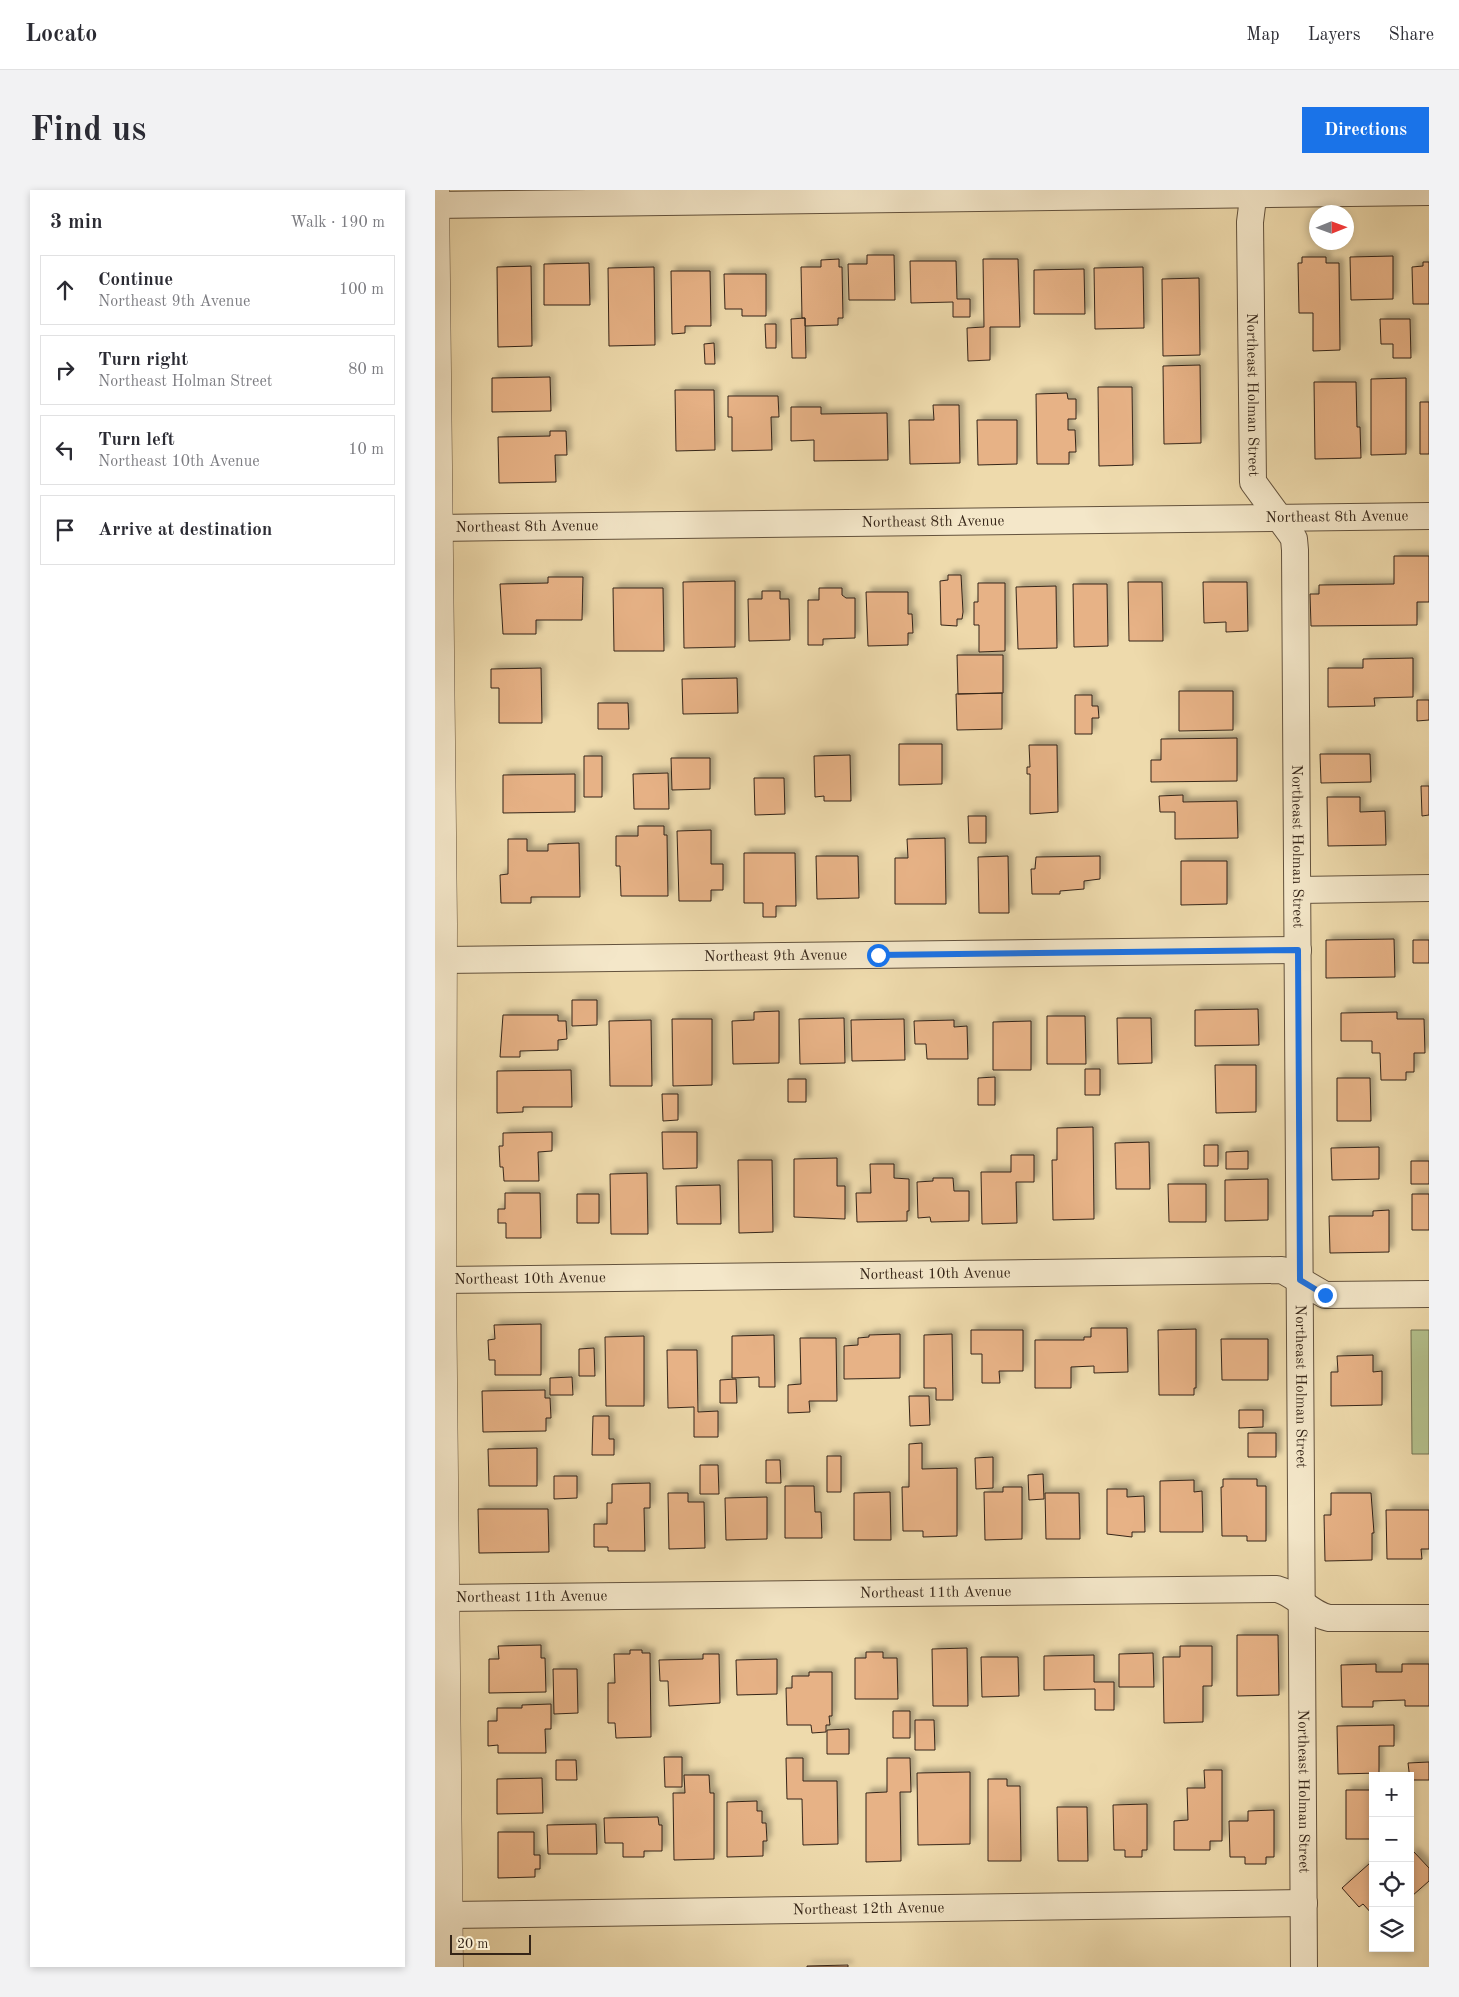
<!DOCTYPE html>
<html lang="en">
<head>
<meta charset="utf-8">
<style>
  :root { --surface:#fff; --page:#f2f2f3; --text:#2b2b33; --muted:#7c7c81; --line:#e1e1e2; --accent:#1a73e8 }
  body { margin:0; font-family:"Old Standard TT",serif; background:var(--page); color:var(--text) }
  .controls { position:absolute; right:15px; bottom:15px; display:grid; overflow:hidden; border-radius:0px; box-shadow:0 2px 8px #0003 }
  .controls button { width:45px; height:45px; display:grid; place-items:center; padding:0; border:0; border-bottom:1px solid var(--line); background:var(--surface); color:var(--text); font:25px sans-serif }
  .compass { position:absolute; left:874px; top:15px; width:45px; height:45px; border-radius:50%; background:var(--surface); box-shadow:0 2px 8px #0003; rotate:89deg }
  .scale { position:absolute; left:15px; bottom:12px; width:81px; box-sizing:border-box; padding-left:5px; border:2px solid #352518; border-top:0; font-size:14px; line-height:18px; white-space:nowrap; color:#352518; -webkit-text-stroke:4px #f4e7c9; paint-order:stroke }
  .stop { position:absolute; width:15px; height:15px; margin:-11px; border:4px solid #1a73e8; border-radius:50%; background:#fff }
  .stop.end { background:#1a73e8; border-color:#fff; box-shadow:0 1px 5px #0008 }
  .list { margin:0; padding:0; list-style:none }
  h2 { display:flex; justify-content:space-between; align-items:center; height:65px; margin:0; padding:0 20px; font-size:21px }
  h2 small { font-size:16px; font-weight:400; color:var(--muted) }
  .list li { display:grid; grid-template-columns:32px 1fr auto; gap:15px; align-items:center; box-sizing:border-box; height:70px; margin:0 10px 10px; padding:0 10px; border:1px solid var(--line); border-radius:0px }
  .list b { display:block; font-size:19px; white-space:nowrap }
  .list p { margin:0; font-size:16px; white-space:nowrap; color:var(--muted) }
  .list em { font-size:16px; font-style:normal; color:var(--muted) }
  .icon { flex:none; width:28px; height:28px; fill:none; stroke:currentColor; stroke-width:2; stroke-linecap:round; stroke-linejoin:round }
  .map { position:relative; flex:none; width:994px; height:1777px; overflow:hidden; border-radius:0px }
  header { display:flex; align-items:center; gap:30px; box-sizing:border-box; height:70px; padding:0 25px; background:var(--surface); border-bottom:1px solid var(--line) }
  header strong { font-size:24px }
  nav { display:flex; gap:28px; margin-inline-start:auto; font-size:18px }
  .intro { display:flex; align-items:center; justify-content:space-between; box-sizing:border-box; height:120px; padding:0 30px }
  h1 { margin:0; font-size:35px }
  .button { padding:12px 22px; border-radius:0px; background:var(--accent); color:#fff; font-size:18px; font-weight:700 }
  main { display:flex; gap:30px; padding:0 30px }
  aside { flex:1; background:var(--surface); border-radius:0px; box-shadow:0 2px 8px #0003 }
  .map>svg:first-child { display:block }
  .green { fill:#b4c18d; stroke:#747352 }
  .building { fill:#e7b286; stroke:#352518; filter:url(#shadow) }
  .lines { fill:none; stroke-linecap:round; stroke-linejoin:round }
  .minor-casing { stroke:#63523d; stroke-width:28 }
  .tertiary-casing { stroke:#63523d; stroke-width:29 }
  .minor { stroke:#f4e7c9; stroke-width:26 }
  .tertiary { stroke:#f4e7c9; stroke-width:28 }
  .route { stroke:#1a73e8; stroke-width:6 }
  .labels { text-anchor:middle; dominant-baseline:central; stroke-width:4; stroke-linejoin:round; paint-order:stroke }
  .street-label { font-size:15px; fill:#352518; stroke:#f4e7c9 }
</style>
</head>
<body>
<header>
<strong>Locato</strong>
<nav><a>Map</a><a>Layers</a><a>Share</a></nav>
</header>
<div class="intro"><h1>Find us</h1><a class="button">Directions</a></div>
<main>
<aside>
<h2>3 min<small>Walk · 190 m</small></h2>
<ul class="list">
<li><svg class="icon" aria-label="ahead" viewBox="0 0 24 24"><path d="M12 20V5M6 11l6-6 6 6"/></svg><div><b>Continue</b><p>Northeast 9th Avenue</p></div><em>100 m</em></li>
<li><svg class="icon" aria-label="right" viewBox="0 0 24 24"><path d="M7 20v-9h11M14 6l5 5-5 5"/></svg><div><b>Turn right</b><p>Northeast Holman Street</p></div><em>80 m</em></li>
<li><svg class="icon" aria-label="left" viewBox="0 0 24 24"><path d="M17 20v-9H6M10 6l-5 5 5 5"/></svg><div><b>Turn left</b><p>Northeast 10th Avenue</p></div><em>10 m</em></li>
<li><svg class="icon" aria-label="arrive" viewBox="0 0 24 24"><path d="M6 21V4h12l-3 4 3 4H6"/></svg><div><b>Arrive at destination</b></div></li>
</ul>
</aside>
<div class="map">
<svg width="994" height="1777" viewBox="0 0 994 1777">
  <defs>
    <filter id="shadow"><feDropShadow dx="4.5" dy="-4.5" stdDeviation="2.5" flood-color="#0004"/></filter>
  </defs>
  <rect width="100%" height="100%" fill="#eedaac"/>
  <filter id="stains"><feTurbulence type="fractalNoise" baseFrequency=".004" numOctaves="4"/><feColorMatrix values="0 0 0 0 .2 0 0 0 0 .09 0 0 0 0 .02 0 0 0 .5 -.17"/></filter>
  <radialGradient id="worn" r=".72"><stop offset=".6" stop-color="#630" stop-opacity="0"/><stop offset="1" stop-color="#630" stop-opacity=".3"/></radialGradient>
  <path class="green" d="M976,1140H994V1264H977Z"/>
  <path class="building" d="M432,65H459L460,110H414L413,74H432Z
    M958,66V109L916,110L915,67Z
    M867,67H891V73H904L905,160L878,161V123H864L863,73H867Z
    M404,69V77H407L408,128H403V135L370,136V128H367L366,77H386V70Z
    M548,69H583L585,137H555V170L533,171L532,138L549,137Z
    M475,71H521L522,109H535V127H518V112L476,113Z
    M988,72H994V114H978L977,77L988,76Z
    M154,73L155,115H109V74Z
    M96,76L97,156L63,157L62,77Z
    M219,77L220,155L174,156L173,78Z
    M708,77L709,138L660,139L659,78Z
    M649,79L650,124H599V80Z
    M236,81H275L276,136H250V143L237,144Z
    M289,84H331V126H307V119H290Z
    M764,88L765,165L728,166L727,89Z
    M370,128L371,168H357L356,129Z
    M945,129H975L976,168H958V154H946Z
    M330,134H341V158H331Z
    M279,153L280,174H270L269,154Z
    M765,175L766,253L729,254L728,176Z
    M115,187L116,221L57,222V188Z
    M971,188V264L936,265V189Z
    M879,192H921L922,237H925L926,268L880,269Z
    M663,197H697L698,275L664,276Z
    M240,200H279L280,260L241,261Z
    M632,203L633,209H641V229H633V240H640L641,262H634V274H602L601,204Z
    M293,206H343L344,227H336L337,260L297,261V227H293Z
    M985,212H994V264H985Z
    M498,215H524L525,273L475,274L474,230H499Z
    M356,217H386V224L452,223L453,270L379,271V250L356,251Z
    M542,230H582V274L543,275Z
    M115,241H131L132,265H120L121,292L64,293L63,247L115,246Z
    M959,366H994V412H982V435L876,436L875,404H884V395L959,394Z
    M513,385H526L528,422L527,429H522V436L506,435L505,391L513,390Z
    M113,387H148L147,430H101V444H68L65,394L113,393Z
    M300,391V457L249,458L248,392Z
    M693,392H727L728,451H694Z
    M768,392H812L813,441L791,442V432L769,433Z
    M543,393H570V461L544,462V435H539V412H543Z
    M638,394H672L673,456L639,457Z
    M621,396L622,458L583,459L581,397Z
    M178,398H228L229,461H179Z
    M384,398H407V405L411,408H420V448L388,449V455H373V410H384Z
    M327,401H345V409H354L355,450L314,451L313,409H327Z
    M431,402H473V424H477L478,443H473V455L433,456Z
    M522,465H568V503L523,504Z
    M978,468V507L939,508L940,516L893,517V478H928V469Z
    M106,478L107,533H64V498H56V479Z
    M302,488L303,523L248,524L247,489Z
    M744,501H798V540L744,541Z
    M567,503V539L522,540L521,504Z
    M640,505H657V516H663L664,528H657V544H640Z
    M982,510H994V530L982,531Z
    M163,513H193L194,539H163Z
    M802,548V591L716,592V570H726V549Z
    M464,554H507V594L464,595Z
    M594,555H622L623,622L595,624V584H592V577H595Z
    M885,564H935L936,592L886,593Z
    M415,565L416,611H389V606L380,607L379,566Z
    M149,566H167V607H149Z
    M236,568H275V599L237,600Z
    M233,583L234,619H199L198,584Z
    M140,584V622L68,623V585Z
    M319,588H349L350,624L320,625Z
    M986,596H994V625L987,626Z
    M748,605V612L802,611L803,648L740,649V622H725L724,606Z
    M892,607H925V622L950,621L951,655L893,656Z
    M533,626H551V653H534Z
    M203,636H229V645H232L233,706H186L185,676H181V646H203Z
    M276,640V674H288V700H276V711H244L242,641Z
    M510,648L511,714H460V668H473L472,649Z
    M73,649H92V661H113V654L144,653L145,707H96V713H66L65,685L73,684Z
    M309,663H360L361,716H341V727H328V713H309Z
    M381,666H423L424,708L382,709Z
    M573,666L574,723H544L543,667Z
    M665,666V689L649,691V699L625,701V704H597L596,679H600L601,667Z
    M746,671H792V714L746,715Z
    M959,749L960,787L891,788V750Z
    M978,750H994V773H978Z
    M137,810H162V835L137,836Z
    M823,819L824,855L760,856V820Z
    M344,821V873L298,874L297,831L319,830V822Z
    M962,822V829H989L990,863H979V882H971V890H946L945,863H937V851H906V823Z
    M68,825H123V831H131L132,849L123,850V860L85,861V867H65Z
    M612,826H650L651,874H612Z
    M409,828L410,873L365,874L364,829Z
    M682,828H716L717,873L683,874Z
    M237,829H277V895L238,896Z
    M469,829L470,870L417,871L416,830Z
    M216,830L217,896H175L174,831Z
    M519,830V837L532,836L533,869H492L491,854H480L479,831Z
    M596,831V880H558V832Z
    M780,875H821V922L781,923Z
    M650,879H665V905H650Z
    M136,880L137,917H88V922L62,923V881Z
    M560,887V915H543V888Z
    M902,888H935L936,931H902Z
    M353,889H371V912H353Z
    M227,904H243V930L228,931Z
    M658,937L659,1029L618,1030L617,970H622V938Z
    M117,942V961L103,962L104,991H69L68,977H65L64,956H68V943Z
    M227,942H262V978L228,979Z
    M714,952L715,999H681L680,953Z
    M769,955H783V976H769Z
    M944,957V989L897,990L896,958Z
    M813,961V979H791V962Z
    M576,965H599V992H581L582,1033L547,1034L546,982H576Z
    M402,968V996H410V1029L359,1027V969Z
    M303,970H337L338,1042L304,1043Z
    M976,971H994V994H976Z
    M435,974H459V988L474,989V1021H472V1031L422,1032L421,1003H436Z
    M212,983L213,1044H176L175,984Z
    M498,988H518L519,1001H534V1031L496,1032L495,1027L483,1028L482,992L498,991Z
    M833,989V1030L790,1031V990Z
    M733,994H771V1032H734Z
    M285,995L286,1034H242L241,996Z
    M70,1003H105L106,1048H71V1033H63V1019H70Z
    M142,1004H164V1033H142Z
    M977,1004H994V1040H977Z
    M954,1020V1062L895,1063L894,1026H938V1021Z
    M106,1134V1185H60V1170H54L53,1150L60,1149L59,1135Z
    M656,1138H692L693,1182L659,1183V1176L636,1177V1198H600V1150H649V1147H656Z
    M761,1139V1198H759V1205H724L723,1140Z
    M536,1140H588V1181H564L565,1193H547V1164H536Z
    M465,1144V1188L409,1189V1156L423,1155V1148L434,1147V1145Z
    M517,1144L518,1210H501V1198H489V1145Z
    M339,1145L340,1197H324V1187L297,1188V1146Z
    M209,1146V1216H171L170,1147Z
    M365,1148H401L402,1211H374L375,1222L353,1223V1195L366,1194Z
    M786,1149H833V1190H787Z
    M159,1158L160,1186H144V1159Z
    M232,1160H262L263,1222L283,1221V1247H259V1217L233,1218Z
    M938,1165V1182L947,1181V1215L896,1216V1182H903L902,1166Z
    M137,1187L138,1205H115V1188Z
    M301,1189L302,1213H285V1190Z
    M110,1200V1208H115L116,1228H111V1241L48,1242L47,1201Z
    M474,1206H494L495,1235L475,1236Z
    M804,1220H828V1237L804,1238Z
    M158,1226H174V1249H179V1265H157Z
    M813,1243H841V1267H813Z
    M487,1253V1279L522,1278V1346L488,1347V1341H468L467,1297H474V1254Z
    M102,1258V1296H54L53,1259Z
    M392,1266H406V1302H392Z
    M558,1267V1298L541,1299L540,1268Z
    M331,1270H345L346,1293H331Z
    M265,1275H283L284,1304H265Z
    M608,1284L609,1309L594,1310L593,1285Z
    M119,1286H142V1308L119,1309Z
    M788,1289H822V1296H831V1351H812V1346H787L786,1297H788Z
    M759,1290V1302L767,1301L768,1342H725V1291Z
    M215,1293V1318H209L210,1361H173V1357H159V1334H172V1313H177V1294Z
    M350,1296H379L380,1322H386L387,1348H350Z
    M568,1297H587V1349L550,1350L549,1302H568Z
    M672,1299H692V1307L709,1306L710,1342H697V1347L672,1344Z
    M455,1302L456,1350H419V1303Z
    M233,1303H253V1312H269L270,1358L234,1359Z
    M610,1303H644L645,1349H611Z
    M896,1303H936L939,1343H937V1370L890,1371L889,1325H896Z
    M332,1307V1349L291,1350L290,1308Z
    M43,1319H113L114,1362L44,1363Z
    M951,1320H994V1359H986L987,1369H952Z
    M802,1445H843L844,1505L802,1506Z
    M106,1455V1468H110L111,1502L54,1503V1469H64L63,1456Z
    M745,1456H777V1496H768V1532L729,1533L728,1467H745Z
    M532,1458L533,1516H498L497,1459Z
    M195,1460H207V1463H215L216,1547L181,1548L180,1533H173V1493H180L179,1464H195Z
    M431,1462H448V1468H462L463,1509H420V1468H431Z
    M718,1463L719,1497H684V1464Z
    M268,1464H284L285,1513L234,1516L233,1491H225L224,1470L268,1469Z
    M659,1465V1492H679V1520H660V1499L609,1500V1466Z
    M546,1467H583L584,1506L547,1507Z
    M342,1469V1504L302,1505L301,1470Z
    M941,1474V1482H967V1474H994V1516H970V1510L938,1511V1517H907L906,1475Z
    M118,1479H142L143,1523L119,1524Z
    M374,1482H397V1526H394L395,1535H391V1542L377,1543L376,1535H352L351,1498H357V1486H374Z
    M116,1514V1539H110L111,1563H63V1555L53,1556V1531H62V1518H87V1515Z
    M458,1521H475V1548H458Z
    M480,1530H499L500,1560H480Z
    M959,1535V1556H944V1583L903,1584L902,1536Z
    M414,1539V1564H392V1540Z
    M229,1567H247V1597H230Z
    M351,1568H368V1591H402L403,1654L368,1655L367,1609H352Z
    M452,1568H475L476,1602H465L466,1671L431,1672V1603L452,1602Z
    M121,1570H141L142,1590H121Z
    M994,1572V1590H975L973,1573Z
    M769,1580H787V1651H775V1660H739V1631L753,1630L752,1598H770Z
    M535,1582V1654L483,1655L482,1583Z
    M249,1585H274L275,1603H279V1669L239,1670L238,1603H250Z
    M107,1588L108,1623L62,1624V1589Z
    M553,1589H572V1596H585L586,1671H553Z
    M911,1600H938V1649H911Z
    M322,1611V1621H327V1633H331L332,1651H328V1666L292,1667V1612Z
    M712,1614V1660H707V1667H690V1660H679L678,1615Z
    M622,1617H652L653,1671H623Z
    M839,1620V1667H831V1674H810V1667H795L794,1631H813V1621Z
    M223,1627L224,1635H227V1661H209V1667H188V1653H170L169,1628Z
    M161,1634L162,1664H113L112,1635Z
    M63,1642H99V1665H105V1679H100V1687L63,1688Z
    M979,1662L994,1678V1691L977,1706L975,1703V1665Z
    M935,1673L938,1676V1725L928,1714L924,1717L907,1698Z
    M413,1775V1777H372V1776Z"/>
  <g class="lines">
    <defs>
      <g id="minor">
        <path id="s1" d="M819,0L815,32L818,292L856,344L859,349L860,360L869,1777"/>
        <path d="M0,15L994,2"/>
        <path id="s2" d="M0,338L994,326"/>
        <path d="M863,700L994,698"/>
        <path id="s3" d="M0,765L8,770L863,760"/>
        <path id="s4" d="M0,1086L7,1090L847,1080L890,1105L994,1104"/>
        <path id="s5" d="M0,1402L11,1408L842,1399C862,1404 874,1424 894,1428H994"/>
        <path id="s6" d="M0,1719L13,1725L869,1713"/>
      </g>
      <path id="tertiary" d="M0,0L8,734L7,1090L14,1777"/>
    </defs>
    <use href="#minor" class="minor-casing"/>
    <use href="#tertiary" class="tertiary-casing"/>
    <use href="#minor" class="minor"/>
    <use href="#tertiary" class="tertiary"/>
  </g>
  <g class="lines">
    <path class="route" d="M443,765L863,760L865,1090L890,1105"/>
  </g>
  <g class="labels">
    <g class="street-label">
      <text stroke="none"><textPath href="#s1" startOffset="205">Northeast Holman Street</textPath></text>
      <text stroke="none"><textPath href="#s2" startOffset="902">Northeast 8th Avenue</textPath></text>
      <text stroke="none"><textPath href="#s2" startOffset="498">Northeast 8th Avenue</textPath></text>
      <text stroke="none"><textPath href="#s2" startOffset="92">Northeast 8th Avenue</textPath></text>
      <text stroke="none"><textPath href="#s1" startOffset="670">Northeast Holman Street</textPath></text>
      <text stroke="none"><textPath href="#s3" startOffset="342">Northeast 9th Avenue</textPath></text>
      <text stroke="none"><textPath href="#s4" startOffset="501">Northeast 10th Avenue</textPath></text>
      <text stroke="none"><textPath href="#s4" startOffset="96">Northeast 10th Avenue</textPath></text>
      <text stroke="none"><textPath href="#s1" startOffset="1210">Northeast Holman Street</textPath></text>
      <text stroke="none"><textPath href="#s5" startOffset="502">Northeast 11th Avenue</textPath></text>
      <text stroke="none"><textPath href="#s5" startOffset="98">Northeast 11th Avenue</textPath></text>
      <text stroke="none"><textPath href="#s1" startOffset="1615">Northeast Holman Street</textPath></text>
      <text stroke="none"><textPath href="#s6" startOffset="435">Northeast 12th Avenue</textPath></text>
    </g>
  </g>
  <rect width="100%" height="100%" filter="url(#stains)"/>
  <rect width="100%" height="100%" fill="url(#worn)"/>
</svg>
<div class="controls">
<button>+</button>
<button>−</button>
<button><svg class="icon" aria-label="locate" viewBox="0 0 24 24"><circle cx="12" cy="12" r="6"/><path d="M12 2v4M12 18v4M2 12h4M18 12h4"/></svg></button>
<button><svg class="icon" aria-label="layers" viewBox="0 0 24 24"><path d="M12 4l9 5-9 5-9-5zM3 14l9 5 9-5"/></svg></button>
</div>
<svg class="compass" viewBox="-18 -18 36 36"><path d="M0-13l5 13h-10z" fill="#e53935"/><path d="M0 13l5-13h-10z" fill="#7c7c81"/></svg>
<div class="scale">20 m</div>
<div class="stop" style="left:443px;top:765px"></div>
<div class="stop end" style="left:890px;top:1105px"></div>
</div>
</main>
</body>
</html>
